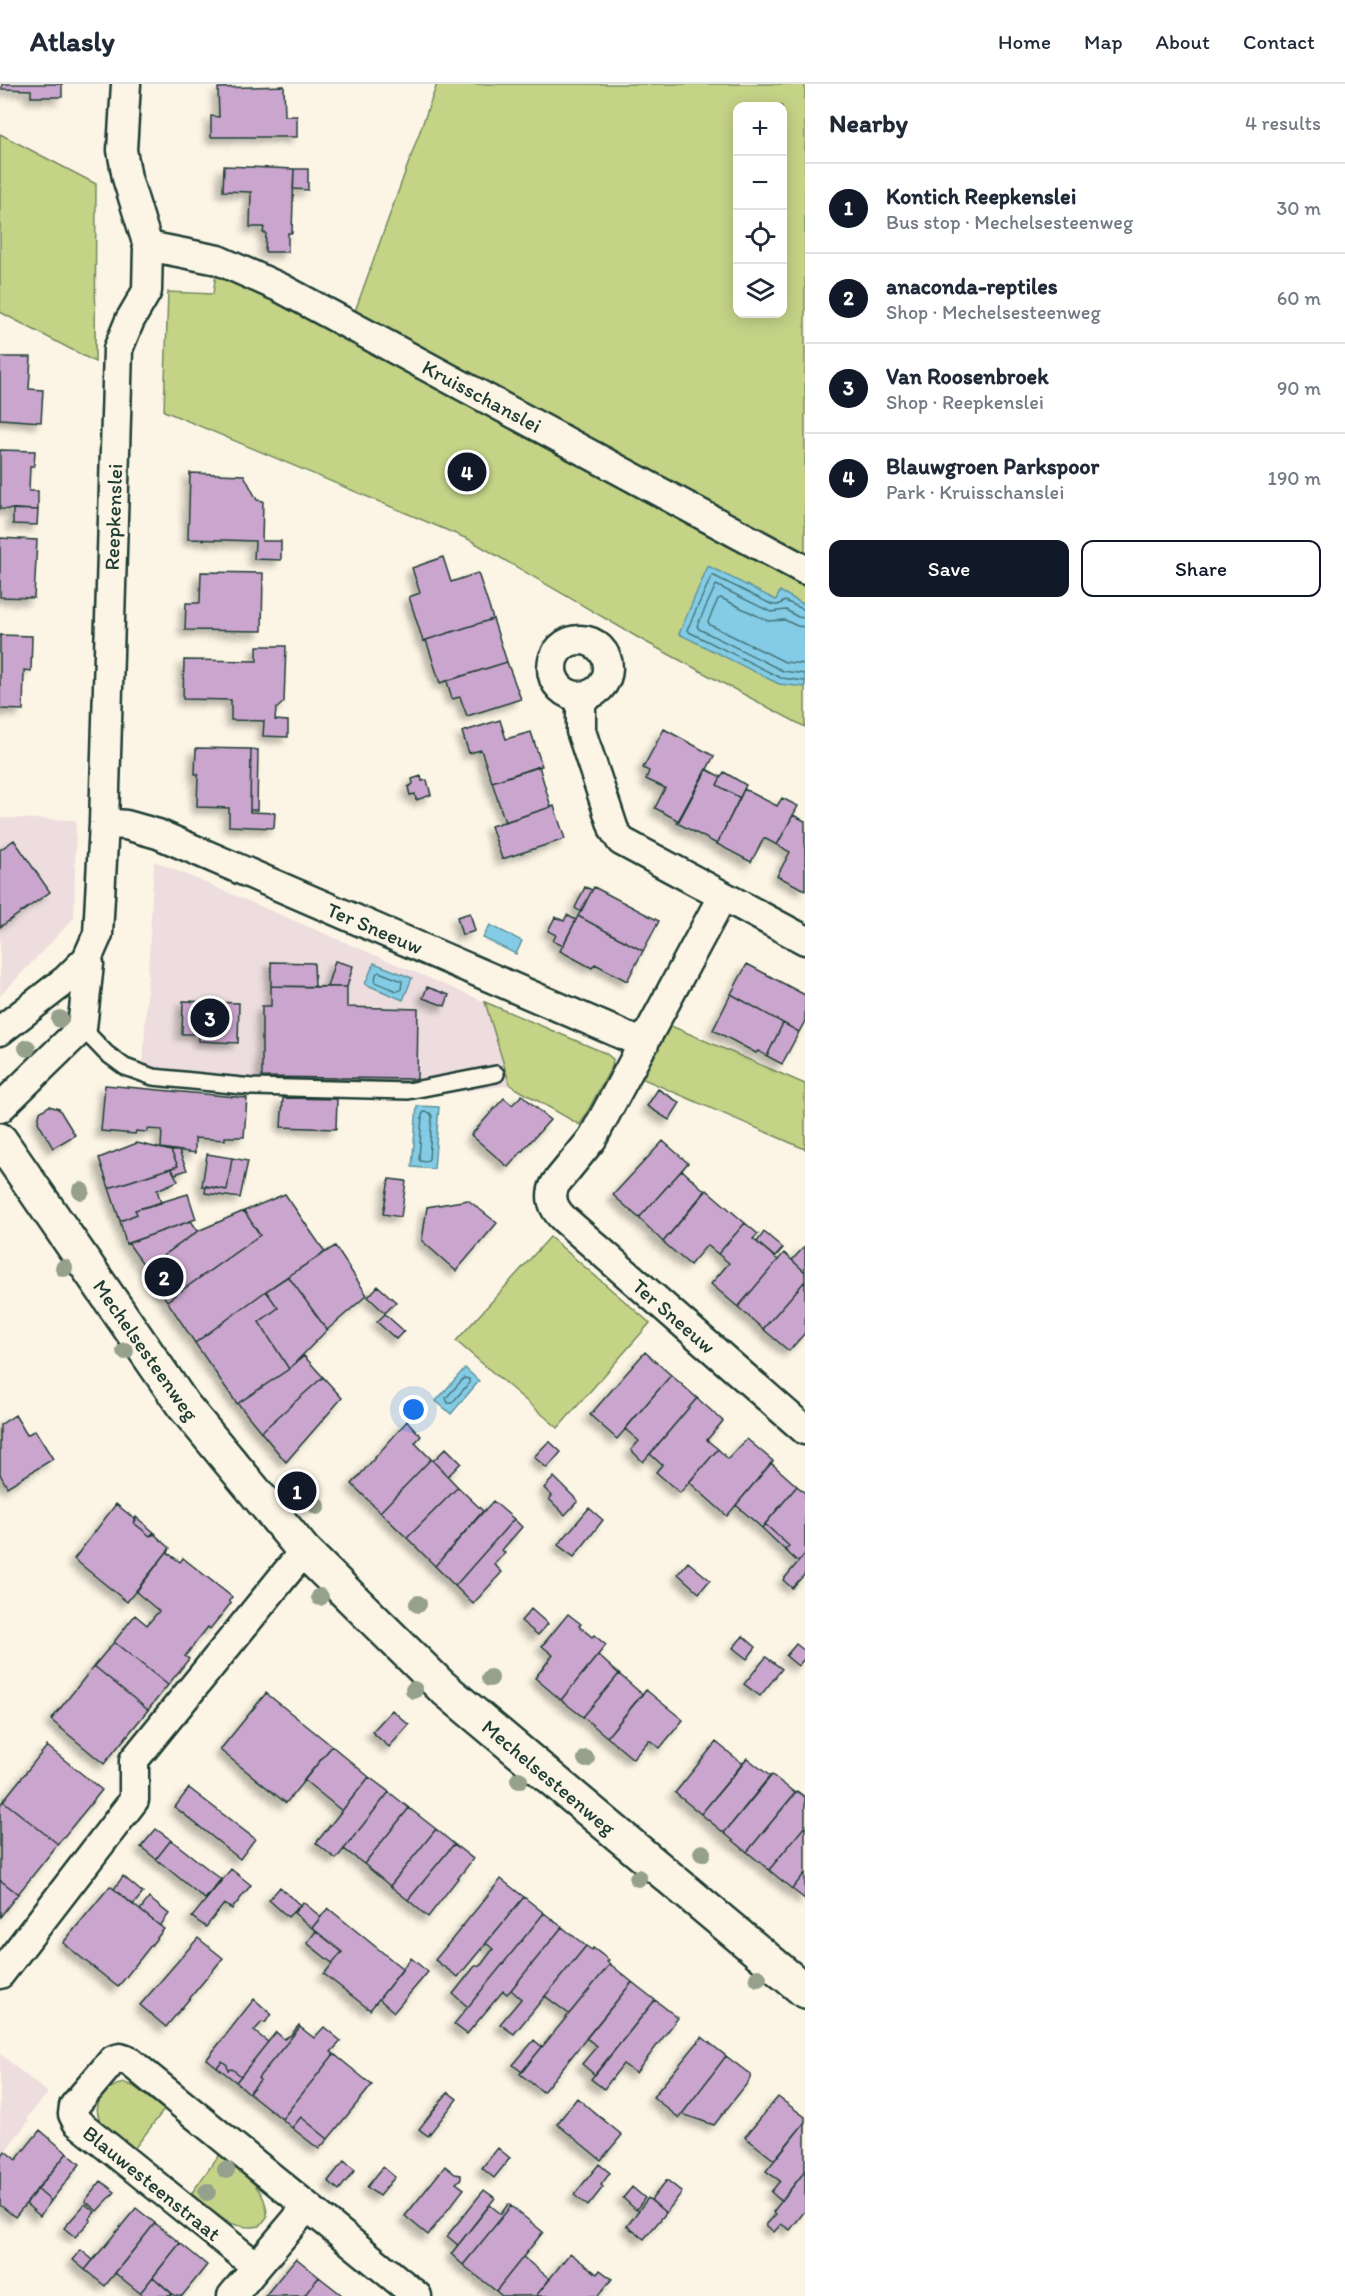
<!DOCTYPE html>
<html lang="en">
<head>
<meta charset="utf-8">
<style>
  :root { --surface:#fff; --page:#f6f6f7; --text:#1f2937; --muted:#747a83; --line:#e0e1e3; --accent:#111827 }
  body { margin:0; font-family:Itim,sans-serif; background:var(--page); color:var(--text) }
  .controls { position:absolute; right:18px; top:18px; display:grid; overflow:hidden; border-radius:12px; box-shadow:0 3px 15px #0003 }
  .controls button { width:54px; height:54px; display:grid; place-items:center; padding:0; border:0; border-bottom:2px solid var(--line); background:var(--surface); color:var(--text); font:30px sans-serif }
  .you { position:absolute; left:414px; top:1326px; width:21px; height:21px; margin:-15px; border:4px solid #fff; border-radius:50%; background:#1a73e8; box-shadow:0 0 0 9px #1a73e833 }
  .badge { display:grid; place-items:center; width:39px; height:39px; border-radius:50%; background:var(--accent); color:#fff; font-size:20px; font-weight:700 }
  .pin { position:absolute; translate:-50% -50%; border:3px solid #fff; box-shadow:0 2px 6px #0006 }
  .list { margin:0; padding:0; list-style:none }
  h2 { display:flex; justify-content:space-between; align-items:center; height:78px; margin:0; padding:0 24px; font-size:26px }
  h2 small { font-size:20px; font-weight:400; color:var(--muted) }
  .list li { display:grid; grid-template-columns:39px 1fr auto; gap:18px; align-items:center; box-sizing:border-box; height:90px; padding:0 24px; border-top:2px solid var(--line) }
  .list b { display:block; font-size:22px; white-space:nowrap }
  .list p { margin:0; font-size:20px; white-space:nowrap; color:var(--muted) }
  .list em { font-size:20px; font-style:normal; color:var(--muted) }
  .actions { display:flex; gap:12px; padding:18px 24px }
  .actions a { flex:1; padding:14px 0; border:2px solid var(--accent); border-radius:12px; text-align:center; font-size:21px; color:var(--accent) }
  .actions .main { background:var(--accent); color:#fff }
  .icon { flex:none; width:33px; height:33px; fill:none; stroke:currentColor; stroke-width:2; stroke-linecap:round; stroke-linejoin:round }
  .map { position:relative; flex:none; width:805px; height:2212px; overflow:hidden }
  header { display:flex; align-items:center; gap:36px; box-sizing:border-box; height:84px; padding:0 30px; background:var(--surface); border-bottom:2px solid var(--line) }
  header strong { font-size:28px }
  nav { display:flex; gap:33px; margin-inline-start:auto; font-size:21px }
  main { display:flex }
  aside { flex:1; background:var(--surface) }
  .map>svg:first-child { display:block }
  .built { fill:#edddde }
  .green { fill:#c5d387; stroke:#72885e; stroke-width:1.5; fill-rule:evenodd }
  .water { fill:#84cce5; stroke:#5c939e; stroke-width:1.5 }
  .lines { fill:none; stroke-linecap:round; stroke-linejoin:round }
  .shore { stroke:#47767b; stroke-width:1.5 }
  .building { fill:#caa5cd; stroke:#1f3d34; stroke-width:1.5; filter:url(#shadow) }
  .lane-casing { stroke:#1f3d34; stroke-width:20 }
  .street-casing { stroke:#1f3d34; stroke-width:33 }
  .secondary-casing { stroke:#1f3d34; stroke-width:38 }
  .lane { stroke:#fcf5e5; stroke-width:15 }
  .street { stroke:#fcf5e5; stroke-width:28 }
  .secondary { stroke:#fcf5e5; stroke-width:33 }
  .tree { fill:#95a08d }
  .labels { text-anchor:middle; dominant-baseline:central; stroke-width:6; stroke-linejoin:round; paint-order:stroke }
  .street-label { font-size:21px; fill:#1f3d34; stroke:#fcf5e5 }
</style>
</head>
<body>
<header>
<strong>Atlasly</strong>
<nav><a>Home</a><a>Map</a><a>About</a><a>Contact</a></nav>
</header>
<main>
<div class="map">
<svg width="805" height="2212" viewBox="0 0 805 2212">
  <defs>
    <filter id="shadow"><feDropShadow dx="-5.5" dy="5.5" stdDeviation="3" flood-color="#0004"/></filter>
  </defs>
  <rect width="100%" height="100%" fill="#fcf5e5"/>
  <filter id="ink" filterUnits="userSpaceOnUse"><feTurbulence type="fractalNoise" baseFrequency=".0167" numOctaves="2"/><feDisplacementMap in="SourceGraphic" scale="12" xChannelSelector="R" yChannelSelector="G"/><feConvolveMatrix kernelMatrix="1 2 1 2 8 2 1 2 1" color-interpolation-filters="sRGB"/></filter>
  <g filter="url(#ink)">
    <path class="built" d="M0,734L76,736L74,834L0,912Z
      M154,777L485,918L510,1001L416,1014L142,1001Z
      M0,1970L48,2009L27,2034L29,2037L0,2073Z"/>
    <path class="green" d="M437,0H805V469L354,230ZM738,22H782V230H738Z
      M0,50L96,100L95,278L0,228Z
      M218,176L805,486V643L644,557L470,456L164,327L168,208L213,210Z
      M485,918L605,969L613,975L612,982L580,1041L510,1001Z
      M669,941L805,1000V1065L641,994Z
      M550,1153L650,1239L558,1344L456,1257Z
      M124,1999L133,2002L164,2026L134,2065C125,2057 113,2050 104,2041C88,2023 104,2002 124,1999Z
      M219,2071C240,2087 268,2103 267,2133L260,2142C231,2148 211,2127 191,2110Z"/>
    <path class="water" d="M708,482L776,516L780,507L805,521V603L779,600L679,550Z
      M490,841L522,857L516,870L483,854Z
      M374,879L412,894L403,916L365,900Z
      M417,1022L439,1023L434,1085L412,1083Z
      M465,1284L479,1297L451,1330L436,1317Z"/>
    <g class="lines">
      <path class="shore" d="M805,526L785,517L778,521H773L712,491L687,546L689,548L781,594L805,597
        M805,534L798,533L786,526L771,528L716,501L697,542L699,545L783,587L805,590
        M805,543L797,542L785,536L768,537L721,514L718,515L708,538L710,541L785,578L805,580
        M379,888L402,897L401,906L397,907L375,898L376,890Z
        M424,1028L430,1029L432,1032L429,1075L426,1078L420,1077L419,1075L422,1031Z
        M464,1294L469,1295V1299L452,1319H448L446,1314Z"/>
    </g>
    <path class="building" d="M2,0H62V13H31V6L2,5Z
      M284,2L285,32H297V53H211V32L219,33L218,4Z
      M224,82L294,85L292,149H288V168H265L266,149H263L264,143H250L251,108L223,107Z
      M294,85H308V106L293,105Z
      M0,273H31L29,305L43,306L41,338L0,335Z
      M0,366L35,367L34,382H30L29,407H38V426L0,425Z
      M190,389L244,391L257,416L263,417L262,457H281V476L254,475L255,457L188,455Z
      M13,425L38,426L37,441L13,440Z
      M0,454L37,456L34,514L0,513Z
      M443,473L451,498L478,489L493,535L423,557L409,513L420,509L412,484Z
      M201,488L263,489L262,547L185,546L186,519H200Z
      M493,535L507,578L440,599L426,556Z
      M0,551L32,552L31,587L24,586L23,626L0,625Z
      M257,562H286L284,618L276,625L275,636L288,637V653L263,652L264,637L231,636V616L183,615L184,576L257,577Z
      M507,578L521,615L467,632L460,613L452,615L447,597Z
      M500,636L506,655L531,648L542,682L492,698L481,666L469,669L462,648Z
      M664,645L714,672L679,737L655,724L665,704L646,695L649,687L643,684Z
      M196,664L251,665L250,728L275,729L274,744L229,742V724L197,723L198,690H195Z
      M251,665L258,666L257,726H250Z
      M539,682L551,723L505,738L492,698Z
      M706,685L721,693L717,701L740,714L717,760L677,739Z
      M724,688L746,701L740,714L717,701Z
      M421,692L422,697L427,696L431,711L416,716L415,710L410,711L408,703L413,700L412,695Z
      M744,705L777,722L782,714L798,722L777,761L764,754L751,778L717,760Z
      M554,722L565,755L502,775L491,742Z
      M793,731L805,737V806L777,792L790,768L777,761Z
      M14,756L50,808L0,843V766Z
      M585,803L592,806L581,828L575,824Z
      M594,803L659,837L643,867L578,832Z
      M470,829L475,847L462,851L457,833Z
      M567,831L576,836L563,862L553,857L556,851L548,847L555,833L564,837Z
      M578,832L643,867L627,897L595,880L592,884L560,867Z
      M335,877L353,882L347,903H327Z
      M271,878L314,879L315,903L271,902Z
      M747,880L805,911V937L799,948L731,910Z
      M271,902L347,903V923L418,925L417,995L262,993V922H271Z
      M427,903L449,911L445,922L423,914Z
      M731,910L783,939L767,972L758,967L756,969L713,946Z
      M183,917L239,919L238,959L199,957V950H182Z
      M783,939L799,948L782,980L767,972Z
      M105,1001L247,1014L244,1053H225V1056L195,1054V1069L161,1064L162,1046L147,1045V1048L136,1047L135,1050L101,1047Z
      M658,1005L680,1019L669,1036L647,1022Z
      M522,1011L550,1036L508,1083L471,1051L504,1014L512,1021Z
      M283,1014L337,1015L336,1045L281,1043Z
      M49,1022L59,1025L75,1051L53,1064L38,1038L40,1028Z
      M663,1057L688,1079L639,1134L613,1111Z
      M137,1059L171,1067L178,1082L109,1104L99,1074Z
      M171,1067H179L187,1086L175,1090L171,1084L178,1082Z
      M207,1070L232,1074L227,1106L202,1102Z
      M232,1074L248,1077L240,1114L205,1109L206,1102L227,1106Z
      M171,1084L178,1097L157,1106L161,1119L135,1126L137,1130L120,1137L109,1104Z
      M682,1086L705,1107L663,1158L639,1134Z
      M389,1095L406,1097L401,1133L383,1130Z
      M707,1106L745,1139L718,1170L707,1161L690,1181L663,1158Z
      M188,1110L196,1135L126,1160L120,1137L137,1130L135,1126Z
      M285,1110L325,1168L266,1207L195,1259L167,1217L260,1151L244,1127Z
      M468,1116L497,1139L456,1187L422,1157L427,1123Z
      M244,1127L260,1151L167,1217L146,1184L198,1147Z
      M191,1137L198,1147L146,1184L128,1159Z
      M745,1139L758,1150L753,1155L778,1176L738,1223L711,1200L729,1179L718,1170Z
      M764,1148L783,1164L775,1173L757,1158Z
      M335,1162L367,1211L327,1246L288,1192Z
      M805,1162V1188L792,1176Z
      M784,1169L805,1188V1197L763,1245L738,1223Z
      M288,1192L327,1246L289,1285L259,1238L278,1224L266,1207Z
      M805,1197V1249L789,1267L763,1245Z
      M378,1202L396,1218L385,1229L368,1213Z
      M266,1207L278,1224L259,1238L289,1285L237,1320L195,1259Z
      M385,1230L404,1247L396,1255L377,1238Z
      M645,1268L671,1291L617,1355L590,1331Z
      M304,1272L323,1293L261,1348L240,1322L237,1320L289,1285Z
      M671,1291L697,1314L643,1378L631,1366L639,1357L625,1345Z
      M323,1293L342,1314L286,1378L261,1348Z
      M697,1314L723,1337L707,1356L718,1365L680,1409L656,1388L662,1381L650,1370Z
      M15,1331L27,1351L35,1346L53,1375L7,1403L0,1390V1341Z
      M407,1337L421,1352L415,1359L431,1375L380,1428L352,1400Z
      M747,1355L773,1377L727,1432L689,1398L718,1365L728,1375Z
      M549,1357L561,1368L547,1384L534,1373Z
      M446,1364L461,1379L448,1392L433,1377Z
      M431,1375L458,1403L407,1454L380,1428Z
      M771,1379L797,1402L762,1444L736,1421Z
      M554,1393L578,1417L565,1431L549,1415L552,1412L544,1404Z
      M797,1402L805,1409V1470L798,1478L785,1466L789,1462L765,1440Z
      M458,1403L483,1427L435,1482L407,1454Z
      M493,1417L514,1435L455,1502L435,1482Z
      M116,1420L136,1436L134,1439L150,1452L153,1449L170,1464L127,1518L74,1475Z
      M589,1424L603,1436L574,1473L558,1461Z
      M136,1433L156,1450L150,1452L134,1439Z
      M514,1435L522,1443L502,1466L505,1469L494,1480L502,1488L473,1520L455,1502Z
      M765,1440L789,1462L785,1466L762,1444Z
      M170,1464L168,1469L180,1478L183,1474L232,1513L229,1517L231,1519L210,1545L208,1543L185,1572L189,1575L168,1601L114,1558L135,1531L147,1541L159,1527L136,1508Z
      M805,1470V1490L792,1504L783,1496Z
      M688,1478L710,1496L699,1509L678,1490Z
      M531,1525L548,1540L538,1551L521,1537Z
      M568,1530L581,1540L579,1542L592,1553L594,1551L606,1561L561,1616L535,1594L553,1571L542,1562Z
      M743,1552L756,1563L747,1575L733,1564Z
      M114,1558L168,1601L148,1626L94,1582Z
      M796,1560L805,1567V1574L798,1582L786,1572Z
      M598,1571L619,1590L583,1633L561,1616Z
      M766,1573L782,1585L760,1612L744,1600Z
      M94,1582L148,1626L104,1680L51,1636Z
      M619,1590L642,1610L607,1653L583,1633Z
      M646,1606L683,1636L660,1664L649,1656L633,1675L607,1653Z
      M266,1609L332,1662L286,1719L220,1666Z
      M392,1626L409,1641L389,1663L372,1648Z
      M716,1658L743,1680L701,1730L675,1709Z
      M47,1662L102,1706L58,1760L3,1717Z
      M332,1662L369,1693L342,1727L304,1696Z
      M747,1674L770,1692L724,1749L701,1730Z
      M772,1691L795,1709L747,1768L724,1749Z
      M369,1693L389,1708L336,1775L316,1759Z
      M189,1704L255,1755L240,1775L175,1723Z
      M797,1707L805,1713V1742L769,1786L747,1768Z
      M389,1708L409,1724L364,1780L344,1765Z
      M3,1717L58,1760L18,1810L0,1796V1721Z
      M409,1724L436,1745L390,1802L364,1780Z
      M805,1742V1789L792,1805L769,1786Z
      M156,1745L171,1756L156,1775L141,1763Z
      M436,1745L454,1760L408,1816L390,1802Z
      M171,1756L221,1795L205,1815L156,1775Z
      M454,1760L473,1775L428,1833L408,1816Z
      M231,1785L251,1801L232,1825L224,1820L206,1843L192,1833Z
      M805,1789V1815L792,1805Z
      M123,1792L143,1809L133,1821L114,1805Z
      M501,1795L524,1813L458,1893L435,1876Z
      M0,1796L18,1810L0,1833Z
      M110,1802L164,1845L118,1903L63,1859Z
      M280,1803L300,1821L288,1833L269,1816Z
      M524,1813L544,1829L468,1923L453,1910L475,1882L481,1881L493,1865L486,1859Z
      M149,1814L169,1830L160,1842L140,1826Z
      M303,1818L321,1833L312,1844L294,1829Z
      M328,1824L403,1885L370,1926L324,1890L342,1868L312,1844Z
      M544,1829L562,1843L511,1906L507,1910L503,1907L467,1950L454,1940Z
      M562,1843L586,1862L514,1950L500,1940L521,1915L511,1906Z
      M316,1847L342,1868L332,1879L307,1859Z
      M198,1854L223,1874L166,1943L140,1921Z
      M586,1862L592,1866L593,1864L609,1876L607,1878L610,1880L569,1930L545,1912Z
      M411,1874L428,1888L394,1928L379,1915Z
      M610,1880L632,1898L543,2008L520,1990Z
      M632,1898L655,1916L595,1991L582,1980L597,1962L586,1954Z
      M254,1915L271,1930L265,1939L262,1938L254,1947L268,1958L241,1992L232,1985L228,1986L227,1981L222,1977L217,1983L207,1975Z
      M655,1916L678,1934L636,1989L623,1980L604,2005L591,1995Z
      M299,1941L300,1943L258,1994L260,1996L249,2009L236,1998L276,1948L284,1955L291,1951Z
      M300,1943L314,1954L324,1943L341,1957L331,1968L334,1970L282,2035L249,2009L260,1996L258,1994Z
      M702,1953L726,1972L679,2034L653,2013Z
      M534,1956L542,1963L522,1988L513,1981Z
      M334,1970L372,2001L328,2055L301,2033L292,2044L282,2035Z
      M726,1972L751,1991L749,1997L714,2041L682,2030Z
      M222,1977L227,1981L228,1986L232,1985L241,1992L236,1998L217,1983Z
      M448,2008L457,2015L428,2052L419,2045Z
      M778,2013L805,2033V2038L774,2076L745,2053Z
      M577,2014L622,2051L601,2076L557,2040Z
      M301,2033L328,2055L319,2065L292,2044Z
      M805,2038V2087L781,2117L771,2108L780,2097L766,2087Z
      M40,2046L67,2069L15,2133L0,2121V2074L5,2067L16,2076Z
      M498,2064L510,2074L494,2094L482,2084Z
      M67,2069L80,2080L51,2117L37,2105Z
      M344,2077L355,2086L339,2106L328,2097Z
      M599,2080L610,2089L601,2101L603,2103L588,2122L574,2111Z
      M445,2082L455,2090L461,2091V2095L456,2099L464,2105L428,2151L405,2132Z
      M383,2083L395,2093L379,2112L367,2103Z
      M805,2087V2127L790,2146L781,2140L774,2148L766,2141L776,2130L773,2128Z
      M667,2096L682,2108L666,2129L651,2116Z
      M101,2097L115,2108L97,2127L85,2117Z
      M632,2103L645,2114L636,2126L623,2114Z
      M37,2105L51,2117L40,2132L26,2120Z
      M484,2106L495,2114L458,2161L447,2152Z
      M648,2114L666,2129L644,2155L627,2142Z
      M85,2120L95,2128L89,2135L91,2136L75,2153L64,2144Z
      M508,2120L511,2122L463,2181L451,2170L490,2121L501,2130Z
      M511,2122L543,2148L496,2207L463,2181Z
      M136,2124L155,2139L105,2202L85,2186Z
      M155,2139L180,2159L140,2209L115,2189Z
      M180,2159L207,2181L182,2212H175L153,2193Z
      M81,2166L93,2176L85,2186L73,2176Z
      M570,2169L597,2190L600,2186L612,2195L598,2212H536Z
      M523,2173L550,2195L536,2212H502L496,2207Z
      M296,2174L319,2193L304,2212H265Z
      M153,2193L172,2210L170,2212H144L140,2209Z
      M319,2193L342,2211L341,2212H304Z"/>
    <g class="lines">
      <defs>
        <path id="lane" d="M82,944L106,969L125,983L153,993L252,1003L408,1007L496,990"/>
        <path id="street" d="M148,162L218,176L281,204L805,486
          M552 584a28 28 0 1 1 56 0a28 28 0 1 1-56 0Z
          M581,612V647L614,746L621,757L805,856
          M104,739L126,741L158,750L644,960
          M722,813L592,1055L556,1099C548,1112 553,1125 564,1135L805,1346
          M0,947L67,895L87,875L98,850L104,739L118,265L130,236L147,207L148,162L127,94L122,66L126,0
          M0,1024L82,944L89,880L87,875
          M0,1890L134,1716V1676L304,1467
          M256,2182L77,2038L73,2030L74,2022L113,1976L120,1974L129,1977L417,2212
          M232,2212L306,2124"/>
        <path id="secondary" d="M0,1056L183,1321L304,1467L441,1602L805,1907"/>
      </defs>
      <use href="#lane" class="lane-casing"/>
      <use href="#street" class="street-casing"/>
      <use href="#secondary" class="secondary-casing"/>
      <use href="#lane" class="lane"/>
      <use href="#street" class="street"/>
      <use href="#secondary" class="secondary"/>
    </g>
    <g class="tree">
      <circle cx="60" cy="935" r="9"/>
      <circle cx="27" cy="964" r="9"/>
      <circle cx="81" cy="1107" r="9"/>
      <circle cx="64" cy="1184" r="9"/>
      <circle cx="125" cy="1267" r="9"/>
      <circle cx="317" cy="1422" r="9"/>
      <circle cx="320" cy="1513" r="9"/>
      <circle cx="418" cy="1520" r="9"/>
      <circle cx="490" cy="1594" r="9"/>
      <circle cx="414" cy="1606" r="9"/>
      <circle cx="586" cy="1675" r="9"/>
      <circle cx="519" cy="1696" r="9"/>
      <circle cx="702" cy="1769" r="9"/>
      <circle cx="638" cy="1794" r="9"/>
      <circle cx="758" cy="1894" r="9"/>
      <circle cx="226" cy="2086" r="9"/>
      <circle cx="207" cy="2108" r="9"/>
    </g>
  </g>
  <g class="labels">
    <g class="street-label">
      <text transform="translate(482 312) rotate(28)">Kruisschanslei</text>
      <text transform="translate(113 433) rotate(-88)">Reepkenslei</text>
      <text transform="translate(375 844) rotate(23)">Ter Sneeuw</text>
      <text transform="translate(674 1232) rotate(41)">Ter Sneeuw</text>
      <text transform="translate(146 1266) rotate(55)">Mechelsesteenweg</text>
      <text transform="translate(549 1693) rotate(40)">Mechelsesteenweg</text>
      <text transform="translate(152 2099) rotate(39)">Blauwesteenstraat</text>
    </g>
  </g>
</svg>
<div class="controls">
<button>+</button>
<button>−</button>
<button><svg class="icon" aria-label="locate" viewBox="0 0 24 24"><circle cx="12" cy="12" r="6"/><path d="M12 2v4M12 18v4M2 12h4M18 12h4"/></svg></button>
<button><svg class="icon" aria-label="layers" viewBox="0 0 24 24"><path d="M12 4l9 5-9 5-9-5zM3 14l9 5 9-5"/></svg></button>
</div>
<div class="you"></div>
<div class="pin badge" style="left:297px;top:1407px">1</div>
<div class="pin badge" style="left:164px;top:1193px">2</div>
<div class="pin badge" style="left:210px;top:934px">3</div>
<div class="pin badge" style="left:467px;top:388px">4</div>
</div>
<aside>
<h2>Nearby<small>4 results</small></h2>
<ul class="list">
<li><span class="badge">1</span><div><b>Kontich Reepkenslei</b><p>Bus stop · Mechelsesteenweg</p></div><em>30 m</em></li>
<li><span class="badge">2</span><div><b>anaconda-reptiles</b><p>Shop · Mechelsesteenweg</p></div><em>60 m</em></li>
<li><span class="badge">3</span><div><b>Van Roosenbroek</b><p>Shop · Reepkenslei</p></div><em>90 m</em></li>
<li><span class="badge">4</span><div><b>Blauwgroen Parkspoor</b><p>Park · Kruisschanslei</p></div><em>190 m</em></li>
</ul>
<div class="actions"><a class="main">Save</a><a>Share</a></div>
</aside>
</main>
</body>
</html>
